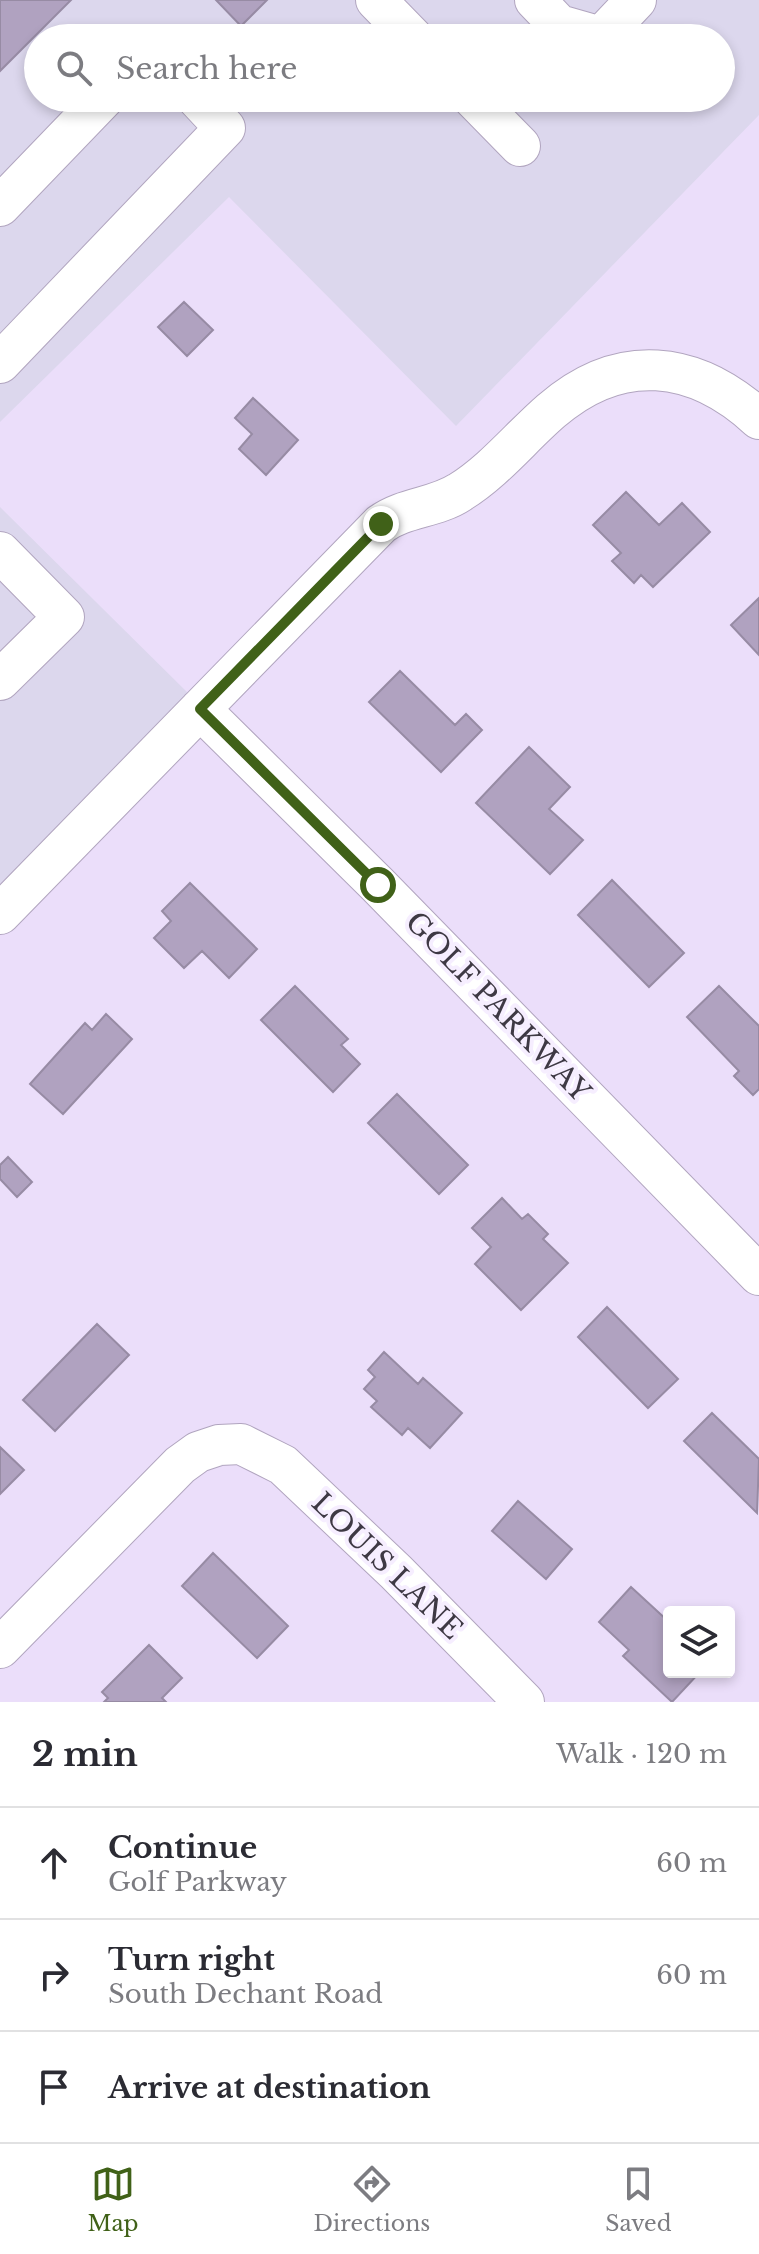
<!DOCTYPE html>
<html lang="en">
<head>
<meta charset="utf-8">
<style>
  :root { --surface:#fff; --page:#f2f2f3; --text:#2b2b33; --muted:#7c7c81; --line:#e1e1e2; --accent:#406118 }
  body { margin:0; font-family:"Libre Baskerville",serif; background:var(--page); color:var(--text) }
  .controls { position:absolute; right:24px; bottom:24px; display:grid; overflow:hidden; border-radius:8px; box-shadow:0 4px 12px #0003 }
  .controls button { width:72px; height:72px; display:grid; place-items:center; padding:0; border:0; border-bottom:2px solid var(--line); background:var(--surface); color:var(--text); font:40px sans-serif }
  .stop { position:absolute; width:24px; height:24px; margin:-18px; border:6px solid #406118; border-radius:50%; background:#fff }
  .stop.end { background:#406118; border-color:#fff; box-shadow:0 2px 8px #0008 }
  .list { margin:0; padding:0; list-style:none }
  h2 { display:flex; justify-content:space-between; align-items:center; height:104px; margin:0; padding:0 32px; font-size:34px }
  h2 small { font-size:26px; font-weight:400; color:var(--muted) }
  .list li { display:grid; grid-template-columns:52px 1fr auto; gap:24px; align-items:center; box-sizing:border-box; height:112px; padding:0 32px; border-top:2px solid var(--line) }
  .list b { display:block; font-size:30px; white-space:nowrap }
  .list p { margin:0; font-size:26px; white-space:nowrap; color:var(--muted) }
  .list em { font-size:26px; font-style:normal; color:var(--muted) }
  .icon { flex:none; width:44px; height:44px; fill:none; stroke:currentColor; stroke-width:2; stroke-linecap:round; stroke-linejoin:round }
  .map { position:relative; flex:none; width:759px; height:1702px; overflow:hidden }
  .search { position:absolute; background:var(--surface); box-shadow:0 4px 12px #0003; left:24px; right:24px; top:24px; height:88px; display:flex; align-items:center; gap:20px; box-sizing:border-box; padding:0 28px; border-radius:44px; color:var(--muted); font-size:30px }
  .sheet { height:440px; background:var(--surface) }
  nav { display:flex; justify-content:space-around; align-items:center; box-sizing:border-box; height:112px; border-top:2px solid var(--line); background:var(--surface); font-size:22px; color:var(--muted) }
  nav a { display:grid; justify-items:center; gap:4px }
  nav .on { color:var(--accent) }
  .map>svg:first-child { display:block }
  .commercial { fill:#dcd7ed; fill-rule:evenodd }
  .building { fill:#b0a2c0; stroke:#978ba4; stroke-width:2 }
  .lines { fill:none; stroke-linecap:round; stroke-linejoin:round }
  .minor-casing { stroke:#b1a5bf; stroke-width:42 }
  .minor { stroke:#fff; stroke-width:40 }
  .route { stroke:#406118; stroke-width:10 }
  .labels { text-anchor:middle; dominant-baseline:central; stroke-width:8; stroke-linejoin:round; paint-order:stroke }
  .street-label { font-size:28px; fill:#3e3944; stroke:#f6eeff }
</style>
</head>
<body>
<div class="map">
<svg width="759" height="1702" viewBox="0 0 759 1702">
  <rect width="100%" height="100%" fill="#ebdefa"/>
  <path class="commercial" d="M0,0H759V115L456,426L229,197L0,422ZM38,38H721V98H38Z
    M0,507L190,695L0,890Z"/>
  <path class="building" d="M0,0H71L0,71Z
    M216,0H267L241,26Z
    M184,302L213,330L187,356L158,327Z
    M253,398L298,440L266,475L239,449L252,434L235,418Z
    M626,492L659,525L682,503L710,532L653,587L641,575L634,583L612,561L621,553L593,525Z
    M759,598V655L731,625Z
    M400,671L455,725L466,714L482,730L441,772L369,702Z
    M529,747L570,787L549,809L583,840L550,874L476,803Z
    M612,880L684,953L649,987L578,915Z
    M190,883L257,949L229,978L202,951L184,968L154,938L171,921L162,911Z
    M295,986L348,1039L341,1045L360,1064L333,1092L261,1020Z
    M719,986L759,1026V1089L753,1095L734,1076L739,1071L687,1017Z
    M106,1014L132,1039L63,1114L30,1084L85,1023L92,1030Z
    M397,1094L468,1165L439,1194L368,1123Z
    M8,1157L32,1182L17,1197L0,1179V1165Z
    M502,1198L522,1219L528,1214L548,1234L543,1239L568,1263L521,1310L475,1264L491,1247L472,1228Z
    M607,1307L678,1379L648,1408L578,1337Z
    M97,1324L129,1355L55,1431L23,1400Z
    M384,1352L418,1384L423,1378L462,1413L430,1448L408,1428L402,1435L371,1407L377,1401L364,1389L375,1377L368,1370Z
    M712,1413L759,1459L757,1513L684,1441Z
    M0,1447L24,1470L0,1494Z
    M518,1501L572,1549L546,1579L492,1531Z
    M213,1553L288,1626L257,1658L182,1586Z
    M631,1587L669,1622V1672H700L672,1702L623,1656L629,1650L599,1622Z
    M149,1645L182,1678L162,1698L166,1702H104L108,1698L102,1692Z"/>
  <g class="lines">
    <defs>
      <path id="minor" d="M376,0L413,38
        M535,0L559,25L601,37L636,0
        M473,98L520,146
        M0,206L104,98
        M0,363L225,128L197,98
        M0,552L64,617L0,680
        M200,709L378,885L759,1275
        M0,914L381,524C404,507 436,508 460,492C494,471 521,437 551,411C620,351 695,360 759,419
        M0,1648L180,1465L198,1452L219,1445L241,1444L283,1465L396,1572L524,1702"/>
    </defs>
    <use href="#minor" class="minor-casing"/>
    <use href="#minor" class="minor"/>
  </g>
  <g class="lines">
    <path class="route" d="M378,885L200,709L381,524"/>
  </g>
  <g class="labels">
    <g class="street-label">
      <text transform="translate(498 1007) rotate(46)">GOLF PARKWAY</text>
      <text transform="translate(387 1566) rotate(44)">LOUIS LANE</text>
    </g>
  </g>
</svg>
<div class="controls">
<button><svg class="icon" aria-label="layers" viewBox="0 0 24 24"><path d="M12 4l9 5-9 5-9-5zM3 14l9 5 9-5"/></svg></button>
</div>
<div class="stop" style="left:378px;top:885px"></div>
<div class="stop end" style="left:381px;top:524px"></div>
<div class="search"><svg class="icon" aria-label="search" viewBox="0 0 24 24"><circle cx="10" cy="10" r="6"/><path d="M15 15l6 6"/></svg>Search here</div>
</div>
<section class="sheet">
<h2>2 min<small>Walk · 120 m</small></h2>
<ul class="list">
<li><svg class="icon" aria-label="ahead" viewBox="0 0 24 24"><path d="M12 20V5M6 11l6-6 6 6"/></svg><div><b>Continue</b><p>Golf Parkway</p></div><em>60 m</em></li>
<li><svg class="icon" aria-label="right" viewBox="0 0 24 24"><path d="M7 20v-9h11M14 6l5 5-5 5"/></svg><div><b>Turn right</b><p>South Dechant Road</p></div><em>60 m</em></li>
<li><svg class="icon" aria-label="arrive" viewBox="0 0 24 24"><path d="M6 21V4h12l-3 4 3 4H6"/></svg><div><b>Arrive at destination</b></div></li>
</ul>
</section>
<nav>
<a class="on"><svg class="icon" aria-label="map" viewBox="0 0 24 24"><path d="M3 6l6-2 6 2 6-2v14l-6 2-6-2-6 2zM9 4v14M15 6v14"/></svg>Map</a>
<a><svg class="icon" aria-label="directions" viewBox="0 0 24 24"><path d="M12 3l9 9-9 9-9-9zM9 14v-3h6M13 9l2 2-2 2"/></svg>Directions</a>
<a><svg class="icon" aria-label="saved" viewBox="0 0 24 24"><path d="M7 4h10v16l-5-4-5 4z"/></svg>Saved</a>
</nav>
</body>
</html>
